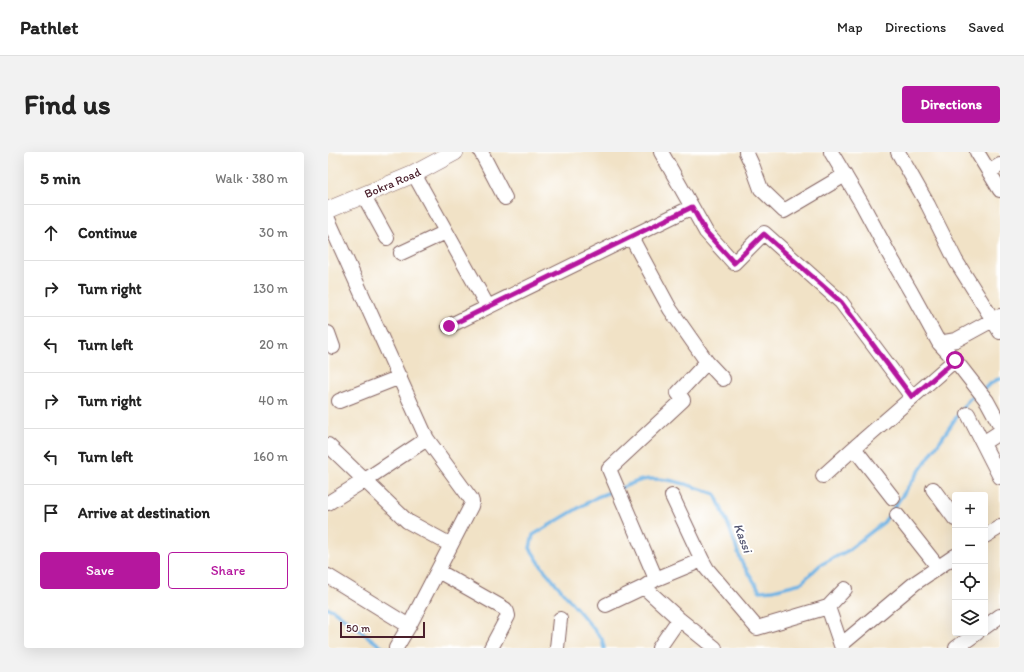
<!DOCTYPE html>
<html lang="en">
<head>
<meta charset="utf-8">
<style>
  :root { --surface:#fff; --page:#f2f2f2; --text:#222; --muted:#767676; --line:#e0e0e0; --accent:#b5179e }
  body { margin:0; font-family:Itim,sans-serif; background:var(--page); color:var(--text) }
  .controls { position:absolute; right:12px; bottom:12px; display:grid; overflow:hidden; border-radius:4px; box-shadow:0 4px 16px #0002 }
  .controls button { width:36px; height:36px; display:grid; place-items:center; padding:0; border:0; border-bottom:1px solid var(--line); background:var(--surface); color:var(--text); font:20px sans-serif }
  .scale { position:absolute; left:12px; bottom:10px; width:85px; box-sizing:border-box; padding-left:4px; border:2px solid #4a1f2b; border-top:0; font-size:11px; line-height:14px; white-space:nowrap; color:#4a1f2b; -webkit-text-stroke:3px #fff; paint-order:stroke }
  .stop { position:absolute; width:12px; height:12px; margin:-9px; border:3px solid #b5179e; border-radius:50%; background:#fff }
  .stop.end { background:#b5179e; border-color:#fff; box-shadow:0 1px 4px #0008 }
  .list { margin:0; padding:0; list-style:none }
  h2 { display:flex; justify-content:space-between; align-items:center; height:52px; margin:0; padding:0 16px; font-size:17px }
  h2 small { font-size:13px; font-weight:400; color:var(--muted) }
  .list li { display:grid; grid-template-columns:26px 1fr auto; gap:12px; align-items:center; box-sizing:border-box; height:56px; padding:0 16px; border-top:1px solid var(--line) }
  .list b { display:block; font-size:15px; white-space:nowrap }
  .list em { font-size:13px; font-style:normal; color:var(--muted) }
  .actions { display:flex; gap:8px; padding:12px 16px }
  .actions a { flex:1; padding:9px 0; border:1px solid var(--accent); border-radius:4px; text-align:center; font-size:14px; color:var(--accent) }
  .actions .main { background:var(--accent); color:#fff }
  .icon { flex:none; width:22px; height:22px; fill:none; stroke:currentColor; stroke-width:2; stroke-linecap:round; stroke-linejoin:round }
  .map { position:relative; flex:none; width:672px; height:496px; overflow:hidden; border-radius:4px }
  header { display:flex; align-items:center; gap:24px; box-sizing:border-box; height:56px; padding:0 20px; background:var(--surface); border-bottom:1px solid var(--line) }
  header strong { font-size:19px }
  nav { display:flex; gap:22px; margin-inline-start:auto; font-size:14px }
  .intro { display:flex; align-items:center; justify-content:space-between; box-sizing:border-box; height:96px; padding:0 24px }
  h1 { margin:0; font-size:28px }
  .button { padding:10px 18px; border-radius:4px; background:var(--accent); color:#fff; font-size:14px; font-weight:700 }
  main { display:flex; gap:24px; padding:0 24px }
  aside { flex:1; background:var(--surface); border-radius:4px; box-shadow:0 4px 16px #0002 }
  .map>svg:first-child { display:block }
  .lines { fill:none; stroke-linecap:round; stroke-linejoin:round }
  .stream { stroke:#6eb2e4; stroke-width:3.5 }
  .minor-casing { stroke:#846361; stroke-width:16 }
  .tertiary-casing { stroke:#846361; stroke-width:18 }
  .minor { stroke:#fff; stroke-width:14 }
  .tertiary { stroke:#fff; stroke-width:17 }
  .route { stroke:#b5179e; stroke-width:5 }
  .labels { text-anchor:middle; dominant-baseline:central; stroke-width:4; stroke-linejoin:round; paint-order:stroke }
  .street-label { font-size:12px; fill:#4a1f2b; stroke:#fff }
  .water-label { font-size:13px; font-style:italic; fill:#585a75; stroke:#fff }
</style>
</head>
<body>
<header>
<strong>Pathlet</strong>
<nav><a>Map</a><a>Directions</a><a>Saved</a></nav>
</header>
<div class="intro"><h1>Find us</h1><a class="button">Directions</a></div>
<main>
<aside>
<h2>5 min<small>Walk · 380 m</small></h2>
<ul class="list">
<li><svg class="icon" aria-label="ahead" viewBox="0 0 24 24"><path d="M12 20V5M6 11l6-6 6 6"/></svg><div><b>Continue</b></div><em>30 m</em></li>
<li><svg class="icon" aria-label="right" viewBox="0 0 24 24"><path d="M7 20v-9h11M14 6l5 5-5 5"/></svg><div><b>Turn right</b></div><em>130 m</em></li>
<li><svg class="icon" aria-label="left" viewBox="0 0 24 24"><path d="M17 20v-9H6M10 6l-5 5 5 5"/></svg><div><b>Turn left</b></div><em>20 m</em></li>
<li><svg class="icon" aria-label="right" viewBox="0 0 24 24"><path d="M7 20v-9h11M14 6l5 5-5 5"/></svg><div><b>Turn right</b></div><em>40 m</em></li>
<li><svg class="icon" aria-label="left" viewBox="0 0 24 24"><path d="M17 20v-9H6M10 6l-5 5 5 5"/></svg><div><b>Turn left</b></div><em>160 m</em></li>
<li><svg class="icon" aria-label="arrive" viewBox="0 0 24 24"><path d="M6 21V4h12l-3 4 3 4H6"/></svg><div><b>Arrive at destination</b></div></li>
</ul>
<div class="actions"><a class="main">Save</a><a>Share</a></div>
</aside>
<div class="map">
<svg width="672" height="496" viewBox="0 0 672 496">
  <rect width="100%" height="100%" fill="#fff"/>
  <filter id="ink" filterUnits="userSpaceOnUse"><feTurbulence type="fractalNoise" baseFrequency=".025" numOctaves="2"/><feDisplacementMap in="SourceGraphic" scale="8" xChannelSelector="R" yChannelSelector="G"/><feConvolveMatrix kernelMatrix="1 2 1 2 8 2 1 2 1" color-interpolation-filters="sRGB"/></filter>
  <filter id="wash" filterUnits="userSpaceOnUse"><feTurbulence type="fractalNoise" baseFrequency=".012" numOctaves="4" result="noise"/><feDisplacementMap in="SourceGraphic" scale="16" xChannelSelector="R" yChannelSelector="G"/><feGaussianBlur stdDeviation="0.9" result="paint"/><feColorMatrix in="noise" values="0 0 0 0 0 0 0 0 0 0 0 0 0 0 0 0 0 1.4 0 .05"/><feComposite in="paint" operator="in"/></filter>
  <g filter="url(#wash)">
    <rect width="100%" height="100%" fill="#f1e2c6"/>
    <g class="lines">
      <path class="stream" d="M654,238L668,228L672,227
        M293,336C300,333 307,330 314,328C338,324 365,334 387,342L400,372L413,409L432,439L445,438L473,431L492,413L519,399L556,370L641,247L649,241
        M0,456L5,458L55,496
        M276,496L274,487L214,415L202,396L205,383L269,345L287,338"/>
    </g>
  </g>
  <g filter="url(#ink)">
    <g class="lines">
      <defs>
        <path id="minor" d="M153,0L177,46
          M333,0L378,80L406,111L436,81L513,150L584,245
          M418,0L425,15L433,37L456,59L517,23
          M503,0L534,52L562,104L583,140L611,191L627,208L659,249L672,273
          M570,0L600,53L628,109L665,168L672,180
          M649,0L672,38
          M661,20L672,13
          M86,22L160,155
          M36,44L59,86
          M0,67L99,287L143,347L144,350L143,354L81,474L68,496
          M303,85L342,157L379,210L395,227
          M73,101L118,80
          M121,174L364,55
          M0,181L5,195
          M611,191L628,188L672,164
          M11,249L72,225
          M640,262L672,325
          M655,291L672,280
          M0,293L79,369L123,393
          M526,296L565,346
          M495,324L526,296L627,208
          M605,337L627,367
          M344,344L374,408L379,417L429,476L500,455L517,437
          M0,351L37,328L99,287
          M569,363L610,415
          M657,384L672,375
          M110,419L177,457L179,460L180,464L163,496
          M0,424L81,474
          M328,427L281,317L355,248L350,241L379,210
          M316,435L351,467L387,496
          M278,453L316,435L328,427L374,408
          M500,455L514,496
          M657,475L672,464
          M513,493L587,431L627,404
          M229,496L232,467
          M331,496L351,467
          M628,496L649,481"/>
        <g id="tertiary">
          <path id="s1" d="M0,58L86,22L127,0"/>
        </g>
      </defs>
      <use href="#minor" class="minor-casing"/>
      <use href="#tertiary" class="tertiary-casing"/>
      <use href="#minor" class="minor"/>
      <use href="#tertiary" class="tertiary"/>
    </g>
  </g>
  <g class="lines" filter="url(#ink)">
    <path class="route" d="M121,174L364,55L378,80L406,111L436,82L513,150L584,245L627,208"/>
  </g>
  <g class="labels">
    <g class="street-label">
      <text stroke="none"><textPath href="#s1" startOffset="70">Bokra Road</textPath></text>
    </g>
    <g class="water-label">
      <text transform="translate(415 386) rotate(69)">Kassi</text>
    </g>
  </g>
</svg>
<div class="controls">
<button>+</button>
<button>−</button>
<button><svg class="icon" aria-label="locate" viewBox="0 0 24 24"><circle cx="12" cy="12" r="6"/><path d="M12 2v4M12 18v4M2 12h4M18 12h4"/></svg></button>
<button><svg class="icon" aria-label="layers" viewBox="0 0 24 24"><path d="M12 4l9 5-9 5-9-5zM3 14l9 5 9-5"/></svg></button>
</div>
<div class="scale">50 m</div>
<div class="stop" style="left:627px;top:208px"></div>
<div class="stop end" style="left:121px;top:174px"></div>
</div>
</main>
</body>
</html>
